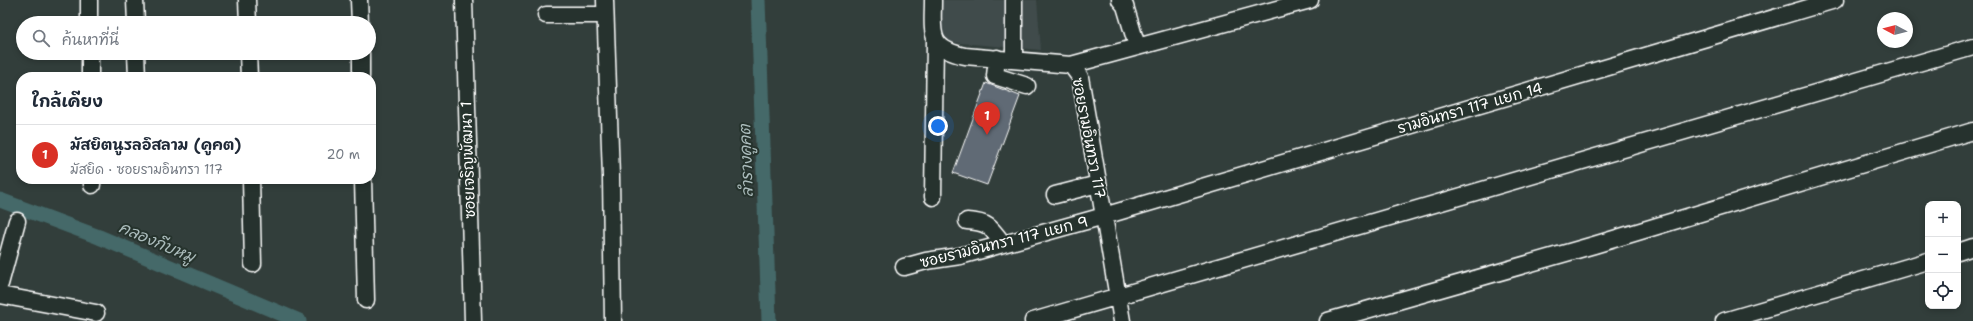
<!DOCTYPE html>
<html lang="th">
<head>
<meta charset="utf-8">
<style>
  :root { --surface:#fff; --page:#f2f2f3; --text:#1f2937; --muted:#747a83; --line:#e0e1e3; --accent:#d93025 }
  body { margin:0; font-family:"Shantell Sans","Playpen Sans Thai",sans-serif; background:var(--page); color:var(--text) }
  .controls { position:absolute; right:12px; bottom:12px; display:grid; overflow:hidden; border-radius:8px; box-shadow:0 2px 6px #0003 }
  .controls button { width:36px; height:36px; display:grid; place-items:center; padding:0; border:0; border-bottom:1px solid var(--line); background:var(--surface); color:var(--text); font:20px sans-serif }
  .compass { position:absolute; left:1877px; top:12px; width:36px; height:36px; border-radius:50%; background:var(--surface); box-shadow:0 2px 6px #0003; rotate:277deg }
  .you { position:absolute; left:938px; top:126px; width:14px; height:14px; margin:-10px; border:3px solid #fff; border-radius:50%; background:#1a73e8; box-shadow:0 0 0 6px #1a73e833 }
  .badge { display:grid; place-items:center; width:26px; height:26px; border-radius:50%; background:var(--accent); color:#fff; font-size:13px; font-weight:700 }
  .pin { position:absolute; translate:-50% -33px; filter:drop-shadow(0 1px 2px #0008) }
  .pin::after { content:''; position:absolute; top:21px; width:14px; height:12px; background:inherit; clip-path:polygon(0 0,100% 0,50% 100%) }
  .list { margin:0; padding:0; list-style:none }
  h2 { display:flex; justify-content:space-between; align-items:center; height:52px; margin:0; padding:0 16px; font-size:17px }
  h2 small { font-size:13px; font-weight:400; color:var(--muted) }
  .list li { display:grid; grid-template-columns:26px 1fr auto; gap:12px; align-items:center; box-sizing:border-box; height:60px; padding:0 16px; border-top:1px solid var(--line) }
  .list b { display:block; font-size:15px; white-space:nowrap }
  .list p { margin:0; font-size:13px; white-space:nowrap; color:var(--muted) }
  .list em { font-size:13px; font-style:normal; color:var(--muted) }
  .icon { flex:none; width:22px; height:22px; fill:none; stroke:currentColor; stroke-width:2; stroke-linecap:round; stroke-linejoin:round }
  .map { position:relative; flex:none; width:1973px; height:321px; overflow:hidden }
  .search { position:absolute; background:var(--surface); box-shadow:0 2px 6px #0003; left:16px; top:16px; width:360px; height:44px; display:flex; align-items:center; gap:10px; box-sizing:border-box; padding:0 14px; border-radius:22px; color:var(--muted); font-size:15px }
  .panel { position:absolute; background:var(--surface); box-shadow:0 2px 6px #0003; left:16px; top:72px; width:360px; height:112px; border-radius:16px }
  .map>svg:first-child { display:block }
  .built { fill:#404b4c }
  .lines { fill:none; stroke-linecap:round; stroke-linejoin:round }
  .canal { stroke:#446969; stroke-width:15 }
  .building { fill:#616a74; stroke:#fff }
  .minor-casing { stroke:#fff; stroke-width:19 }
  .minor { stroke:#26332d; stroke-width:16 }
  .labels { text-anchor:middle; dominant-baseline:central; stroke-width:4; stroke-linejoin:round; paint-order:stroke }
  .street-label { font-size:15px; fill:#fff; stroke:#26332d }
  .water-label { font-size:16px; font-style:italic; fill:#abbcbc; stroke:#26332d }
</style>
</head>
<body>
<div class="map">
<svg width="1973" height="321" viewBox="0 0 1973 321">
  <rect width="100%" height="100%" fill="#323e3b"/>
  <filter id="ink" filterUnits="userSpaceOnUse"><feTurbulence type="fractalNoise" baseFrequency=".025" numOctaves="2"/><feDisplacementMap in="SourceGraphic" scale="8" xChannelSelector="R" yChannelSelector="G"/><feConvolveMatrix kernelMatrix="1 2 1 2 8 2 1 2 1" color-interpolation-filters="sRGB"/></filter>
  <g filter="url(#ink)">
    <path class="built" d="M941,0H1037L1041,50L950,42L941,33Z"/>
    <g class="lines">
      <path class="canal" d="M758,0L769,321
        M0,200L99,237L299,321"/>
    </g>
    <path class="building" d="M986,83L1020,96L987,185L953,173Z"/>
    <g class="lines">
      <defs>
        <path id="minor" d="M89,0V23
          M135,0L136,23
          M247,0L248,23
          M359,0L360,23
          M464,0L473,321
          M605,0L611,177L613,321
          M933,0C933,32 927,48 965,56L1071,65L1310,0
          M1014,0V59
          M1120,0L1125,6L1137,46
          M546,15H605
          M90,53V77
          M136,53L137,77
          M248,53L249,77
          M361,53V77
          M997,58L995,76L1027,86
          M1071,65L1080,77L1122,321
          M92,179V185
          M251,179L253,264
          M363,179L366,300
          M1055,195L1098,184
          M933,197L935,40
          M967,221C988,222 991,227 1003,244
          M1958,252L1973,247
          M904,267L926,261L960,256L1104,216L1835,0
          M0,284L17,221
          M0,295L96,313
          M1033,321L1973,47
          M1328,321L1594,245L1973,131
          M1724,321L1928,261"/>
      </defs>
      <use href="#minor" class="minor-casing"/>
      <use href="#minor" class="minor"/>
    </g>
  </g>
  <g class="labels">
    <g class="street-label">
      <text transform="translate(1470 108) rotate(-16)">รามอินทรา 117 แยก 14</text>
      <text transform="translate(1089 138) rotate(79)">ซอยรามอินทรา 117</text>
      <text transform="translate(468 160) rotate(-92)">ซอยเจริญพัฒนา 1</text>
      <text transform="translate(1004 242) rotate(-14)">ซอยรามอินทรา 117 แยก 9</text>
    </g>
    <g class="water-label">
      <text transform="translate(746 161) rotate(-92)">ลำรางคูคต</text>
      <text transform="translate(157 242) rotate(23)">คลองกีบหมู</text>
    </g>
  </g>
</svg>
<div class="controls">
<button>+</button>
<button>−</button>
<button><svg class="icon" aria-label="locate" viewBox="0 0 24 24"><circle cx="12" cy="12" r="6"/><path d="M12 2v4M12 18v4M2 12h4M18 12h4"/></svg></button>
</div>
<svg class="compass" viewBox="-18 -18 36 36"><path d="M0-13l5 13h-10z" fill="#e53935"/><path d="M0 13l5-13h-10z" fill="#747a83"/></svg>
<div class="you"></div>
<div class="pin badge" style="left:987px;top:135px">1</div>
<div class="search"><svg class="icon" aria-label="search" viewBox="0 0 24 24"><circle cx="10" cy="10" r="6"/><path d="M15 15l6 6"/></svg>ค้นหาที่นี่</div>
<section class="panel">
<h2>ใกล้เคียง<small></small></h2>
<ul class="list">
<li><span class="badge">1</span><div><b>มัสยิตนูรลอิสลาม (คูคต)</b><p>มัสยิด · ซอยรามอินทรา 117</p></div><em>20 m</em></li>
</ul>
</section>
</div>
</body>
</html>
